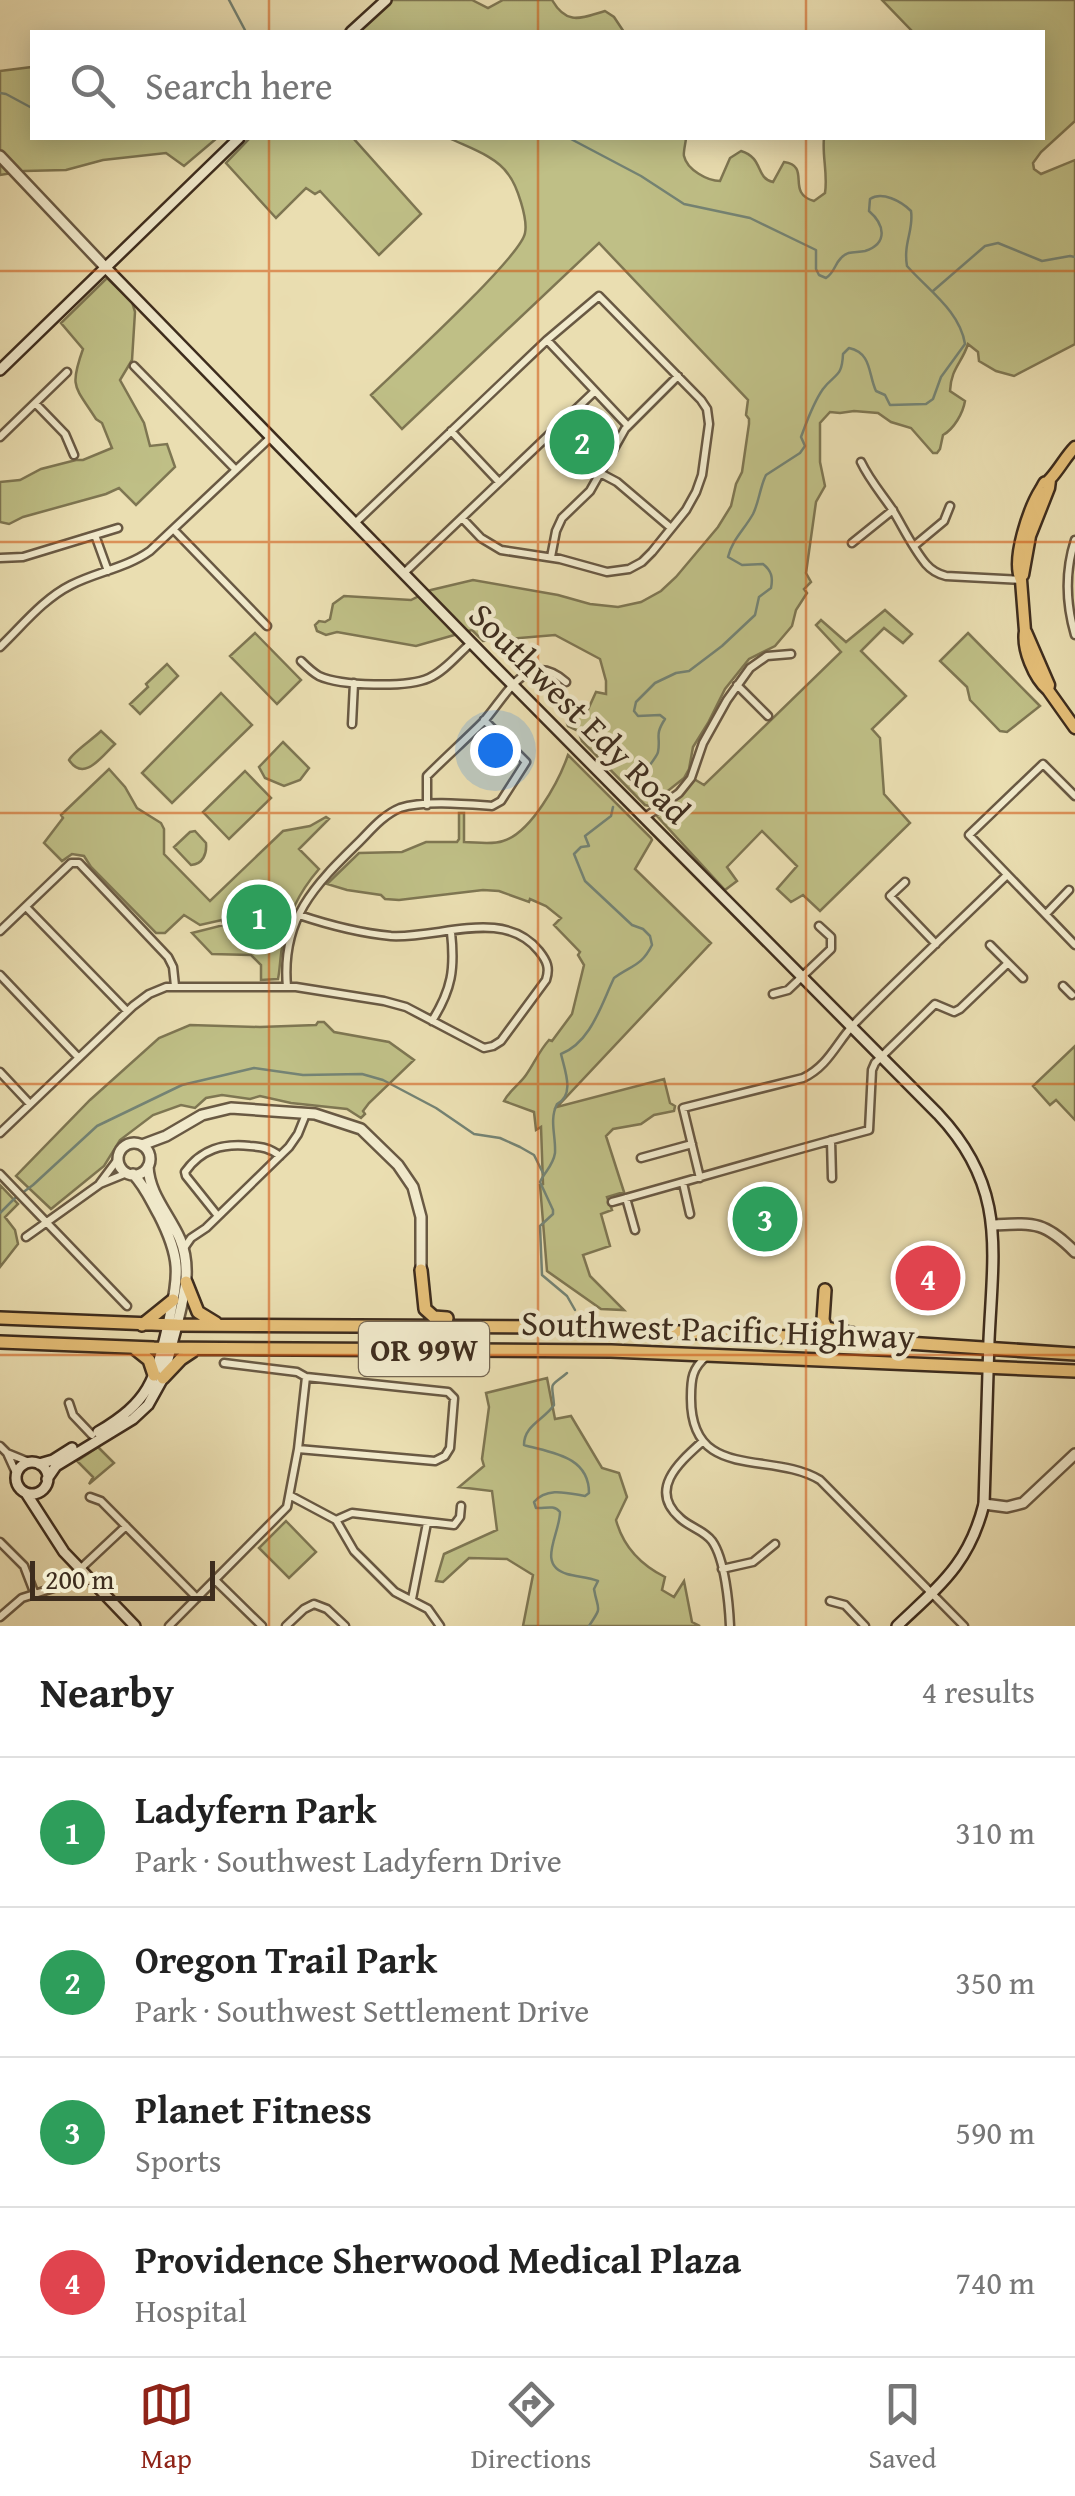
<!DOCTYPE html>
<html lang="en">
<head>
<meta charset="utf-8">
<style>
  :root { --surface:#fff; --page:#f2f2f2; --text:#222; --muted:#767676; --line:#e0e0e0; --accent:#8f2418 }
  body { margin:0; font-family:"Gentium Book Plus",serif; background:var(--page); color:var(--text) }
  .scale { position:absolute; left:30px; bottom:25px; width:185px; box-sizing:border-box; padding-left:10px; border:5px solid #3e2d1e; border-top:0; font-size:28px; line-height:35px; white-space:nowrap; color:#3e2d1e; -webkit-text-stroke:8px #f1eacc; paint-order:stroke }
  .you { position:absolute; left:495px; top:750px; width:35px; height:35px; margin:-25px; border:8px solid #fff; border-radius:50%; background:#1a73e8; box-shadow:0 0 0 15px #1a73e833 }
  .badge { display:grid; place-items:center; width:65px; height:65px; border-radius:50%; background:var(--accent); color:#fff; font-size:32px; font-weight:700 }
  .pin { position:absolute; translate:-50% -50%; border:5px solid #fff; box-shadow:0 2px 10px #0006 }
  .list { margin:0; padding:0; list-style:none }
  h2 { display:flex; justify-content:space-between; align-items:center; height:130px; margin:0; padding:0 40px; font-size:42px }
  h2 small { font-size:32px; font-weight:400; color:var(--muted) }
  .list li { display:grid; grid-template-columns:65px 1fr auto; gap:30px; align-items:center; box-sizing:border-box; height:150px; padding:0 40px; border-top:2px solid var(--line) }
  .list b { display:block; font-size:38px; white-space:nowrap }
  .list p { margin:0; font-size:32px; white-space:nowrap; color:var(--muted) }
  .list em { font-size:32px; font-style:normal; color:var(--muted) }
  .icon { flex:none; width:55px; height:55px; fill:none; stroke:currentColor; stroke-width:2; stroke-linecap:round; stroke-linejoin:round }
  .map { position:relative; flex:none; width:1075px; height:1626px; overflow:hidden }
  .search { position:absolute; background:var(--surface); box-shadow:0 5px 25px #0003; left:30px; right:30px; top:30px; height:110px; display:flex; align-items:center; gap:25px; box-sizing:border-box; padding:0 35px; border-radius:0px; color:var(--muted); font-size:38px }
  .sheet { height:730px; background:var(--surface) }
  nav { display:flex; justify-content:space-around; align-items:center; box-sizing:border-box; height:140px; border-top:2px solid var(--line); background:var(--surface); font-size:28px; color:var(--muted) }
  nav a { display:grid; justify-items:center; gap:5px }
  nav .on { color:var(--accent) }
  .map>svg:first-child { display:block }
  .green { fill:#bfbf86; stroke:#7e7652; stroke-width:2.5 }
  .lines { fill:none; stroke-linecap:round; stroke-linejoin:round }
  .stream { stroke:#748374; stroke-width:2.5 }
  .minor-casing { stroke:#695943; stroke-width:11 }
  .tertiary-casing { stroke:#695943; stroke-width:14 }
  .secondary-casing { stroke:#3e2d1e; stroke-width:14 }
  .primary-casing { stroke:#3e2d1e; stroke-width:15 }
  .trunk-casing { stroke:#3e2d1e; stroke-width:16 }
  .minor { stroke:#f1eacc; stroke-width:6 }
  .tertiary { stroke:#f1eacc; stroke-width:9 }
  .secondary { stroke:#f1eacc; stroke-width:9 }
  .primary { stroke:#e5bf78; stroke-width:10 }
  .trunk { stroke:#e5bf78; stroke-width:11 }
  .grid { fill:none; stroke:#ce520f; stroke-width:2.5; stroke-opacity:0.55 }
  .labels { text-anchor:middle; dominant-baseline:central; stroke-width:9; stroke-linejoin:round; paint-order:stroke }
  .shield { fill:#f1eacc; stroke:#746652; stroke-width:2.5 }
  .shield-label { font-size:32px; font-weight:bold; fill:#3e2d1e }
  .street-label { font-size:35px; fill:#3e2d1e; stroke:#f1eacc }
</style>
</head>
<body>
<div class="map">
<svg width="1075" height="1626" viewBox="0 0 1075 1626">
  <rect width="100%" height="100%" fill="#eadeb1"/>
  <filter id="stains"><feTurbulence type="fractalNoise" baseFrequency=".002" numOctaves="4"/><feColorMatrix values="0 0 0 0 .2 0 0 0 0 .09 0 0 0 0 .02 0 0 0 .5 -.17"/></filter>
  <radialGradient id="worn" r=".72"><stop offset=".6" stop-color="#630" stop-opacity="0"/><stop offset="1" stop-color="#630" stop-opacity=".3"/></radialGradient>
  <path class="green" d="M392,0H472L488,8L503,0H552C567,26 581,18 605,11L614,17L624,32H359Z
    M882,0H1075V121L1041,152L1033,163L1034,169L1041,174L1075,160V344L1014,376L996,371L979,361L978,352L968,344C962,363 951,368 950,391L965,401C963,413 954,429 943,435L940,449L937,453H933L911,428L891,422L878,413L854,411L840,413L830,412L820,423V462L825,486L816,502L806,573L811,582L804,589L807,593L796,610L792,626L775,646L749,659L725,689L708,723L693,747L689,769L684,778L649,806L645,805L582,741L578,731L568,726L567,723L574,716H585L596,692L606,694V681L600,659L555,635L483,641L472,630L416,646L337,632L326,635L317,631L315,625L319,621L325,622L330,619L333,604L344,596L411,600L431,590L473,580L558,595L590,604L618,607L641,602L661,591L676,577L718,527L731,506L736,484L742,472L749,424V419L746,415L748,400L599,243L402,429L371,395C397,370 521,257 525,233C528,219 517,185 508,174C496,156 467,147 449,138H686C686,141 683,153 684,156C687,170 708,181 720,181L730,158L741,151C764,158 755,178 773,182L784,162C812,166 785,193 814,201L825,193C828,174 822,156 824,138H1042V32H913Z
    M32,67V138H217L184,166L166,153L103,160L66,170L24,171L0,175V71Z
    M250,138H372L354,139L421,214L379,255L320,191L315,194L306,188L276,218L226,163Z
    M107,278L132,302L135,312L132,360L120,380L144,423L150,446L167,444L175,467L136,505L119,488L106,494L23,517L9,524L0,522V482L20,480L41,469L76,460H83L112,448L102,423L96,419C75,386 69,388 83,349L61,323Z
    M574,421L605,452L595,470L560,434Z
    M885,610L912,634L903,643L884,628L861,651L906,696L872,729L880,738L884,794L910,823L820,911L803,895L791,902L777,889L797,866L762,831L727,867L737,881L725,890L657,816L694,779L704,785L841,652L816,625L821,620L846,642Z
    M255,633L301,680L277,704L230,656Z
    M968,633L1040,706L1007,732L1000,731L970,700L967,687L940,661Z
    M167,664L178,676L140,714L130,704L148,687L146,684Z
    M221,693L252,725L172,803L142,773Z
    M101,731L115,744C102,756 84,783 69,760C73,752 93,739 101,731Z
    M283,742L309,768L300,780L284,786L265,778L259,767Z
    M568,755L651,838L652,840L635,869L711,943L557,1107L664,1079L670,1103L675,1106L674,1111L654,1115L641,1124L613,1129L606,1136L624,1192L607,1197L612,1210L601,1214L610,1246L583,1255L590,1276L624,1310L601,1309L547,1271L540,1185L543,1184L541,1127L536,1130L534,1112L504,1101C510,1090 519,1085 526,1075C534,1064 539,1051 549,1040L552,1041L572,1014L584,965L578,955L580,952L554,925L561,918L546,906L530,899L529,902L499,891L483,890L399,900L385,899L381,895L347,890L327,884L359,853L402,852L426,842H457L459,839V813H464V842C476,842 492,845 503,841C531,833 559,781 568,755Z
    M109,769L125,787L137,808L161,823L164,829V854L210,901L283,831L310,826L326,817L329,819L299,849L319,869C299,892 286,918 282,948C280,958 280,969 278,979L261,980V965L251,955L212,954L192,933L224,925L222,920L200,925L184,915L165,933H156L91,867L84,856L72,854L62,861L44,843L63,818L61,815Z
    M245,771L271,798L229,839L203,812Z
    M195,831L206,843C207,854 203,864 191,865L174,847L190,832Z
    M318,1022H324L334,1032L389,1042L414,1060L369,1103L363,1111L365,1114L361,1118L347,1109L291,1103L260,1096L250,1099L222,1095L206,1098L195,1108L181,1105L153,1115L120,1140L104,1166L51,1209L16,1176L90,1100L159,1038L190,1025L260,1027L316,1025Z
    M1075,1046V1120L1056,1100L1050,1105L1033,1086Z
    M0,1185L18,1204L5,1217L15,1230L18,1244L0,1267Z
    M547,1378L555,1419L571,1416L602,1468L619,1473L627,1497L616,1520C623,1546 641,1565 665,1577L662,1590L674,1597L684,1581L692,1622L700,1626H523L533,1575L507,1559L469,1558L443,1582L436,1581L444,1554L497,1530L492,1491L459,1487L484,1466L482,1459L489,1407L486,1393Z
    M98,1447L114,1463L89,1484L93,1477L77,1461Z
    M286,1521L316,1552L289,1578L259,1548Z"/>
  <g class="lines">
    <path class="stream" d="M229,0L246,32
      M0,93L6,94L32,108
      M569,138L641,176L684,204L750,218L816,250V269L819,275L826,278C835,272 834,265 841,258C848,250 856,253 865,251C889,243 884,224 869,211L870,199C882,191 901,201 911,211C914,230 903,243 907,266C928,290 960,311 965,344L941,377L933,399L926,404L890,405L885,395L876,391C868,374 872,353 849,348L843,354C842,378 835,373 823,389C813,403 807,421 801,437L805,446L800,453L766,475C760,487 759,502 753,514C744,530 732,540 728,557L742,565L763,564C772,571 773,578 771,588L759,597L755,615L722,646L689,671L676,673L655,683L636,702L634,711L638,716L660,715L665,719C654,736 661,736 658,752C657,758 638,779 633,788
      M933,291L985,246L998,243L1042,261L1070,256L1075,257
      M0,1213L14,1199L33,1185L97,1126L182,1085L254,1068L303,1075L362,1074L383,1080L436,1108L474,1134L500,1138L520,1147L534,1155L543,1173
      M575,1310L567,1296L542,1275L540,1226L553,1214V1210L540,1182C545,1171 553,1166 555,1153C556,1136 549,1120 557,1104C575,1095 565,1071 561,1054C591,1042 601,1005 614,978C631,965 641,967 652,945L650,936L643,929L632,925L585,881L574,854L581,847L589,846L585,836L611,816L613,807
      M567,1373C548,1389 552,1380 554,1405C544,1420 524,1425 524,1445C552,1453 589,1456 589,1493L585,1496C567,1493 547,1487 534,1502L536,1508C545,1509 553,1504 560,1512C560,1534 536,1565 567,1574C578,1577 588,1577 598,1581L594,1589C598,1612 603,1605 589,1626"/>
    <defs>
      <path id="minor" d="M547,340L628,426
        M134,366L236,470
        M35,403L65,434L74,455
        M451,431L499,482
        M0,437L67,372
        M861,462C869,479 881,493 892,509C903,527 912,547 926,564C932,571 938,574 946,576L1021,580
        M600,473L617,482L671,528
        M355,523L547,340L599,296L701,400L707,409L709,424L702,475L696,492L686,510L652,552L642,562L629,569L607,572L560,559L501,550L481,538L462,518
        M174,530L267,626
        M95,535L108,571
        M1075,540C1065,571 1066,604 1075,635
        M852,543L893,510
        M914,546L944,521L950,506
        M551,557L556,531L562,518L590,491L625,429L678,376
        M0,558L23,557L118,528
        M404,573L595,391
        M0,647C22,626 43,599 71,585C96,572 126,568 150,551L271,437
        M301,661C306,666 312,672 319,676C341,686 407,688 429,678C445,671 458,654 471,643
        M737,685L768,716
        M352,724L354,683
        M1075,796L1043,764L969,835L1075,945
        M427,805V776C445,758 465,740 483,722C506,697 527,647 566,682
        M644,818L679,793L691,778L703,743L727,700L750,668L767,656L791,654
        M905,882L890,896L936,944
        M26,907L127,1011
        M1046,914L1069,890
        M0,931L71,863H79L168,957L173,967L175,986
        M990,945L1023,978
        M0,975L78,1057
        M1063,986L1072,995
        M287,987C281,919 314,886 359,842C371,830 383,815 400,808C424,800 466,804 492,806L501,801L526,762L484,720
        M773,994L788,990L831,949V937L819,926
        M432,1021C452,989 455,969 451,932
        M0,1072L30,1104
        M0,1133L133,1006L149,994L166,987H296L384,1001L406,1007L484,1048L493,1046L501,1041L546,980C550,968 547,961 539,951C504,907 439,939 391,936C359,933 329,925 299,915
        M831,1140L832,1178
        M641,1158L692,1144
        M0,1174L127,1306
        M700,1178L683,1108L803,1078C829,1066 837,1041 856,1022C905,972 957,924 1007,875
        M100,1183L118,1159
        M683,1183L690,1214
        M626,1198L635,1230
        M612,1202C698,1178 783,1153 869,1130L872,1070L875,1063L935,1004L954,1012L960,1009L1008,963
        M218,1216L186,1176L185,1172C201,1149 223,1143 250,1146C262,1147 270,1148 280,1156
        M26,1237L100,1184L127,1173
        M184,1248L191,1238L206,1228L289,1147L298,1134L306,1114
        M707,1356C692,1368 691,1379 691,1397C690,1483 771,1450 820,1480L964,1626
        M224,1363L297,1372L306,1377L448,1392L454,1398L450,1448L445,1456L435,1461L298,1449
        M69,1403L73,1415L92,1435
        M703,1441C681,1461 647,1489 680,1518C689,1527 704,1530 712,1541C725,1559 729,1604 730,1626
        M0,1446L7,1453L17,1475
        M7,1453L29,1462
        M291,1496L336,1520L354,1551L395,1592L428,1609L440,1626
        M90,1497L101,1501L197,1598
        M336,1520L352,1513L454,1525L460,1517L461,1506
        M0,1542L24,1566L34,1592
        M722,1569L753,1562L775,1544
        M216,1581L262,1626
        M412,1599L427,1523
        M830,1601L845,1605L865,1626
        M0,1617L22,1598L63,1585L126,1526
        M169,1626L287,1507L298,1449L306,1377
        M286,1626L304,1609L314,1604L327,1609L345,1626"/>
      <path id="tertiary" d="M0,156L106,268
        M118 1159a16 16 0 1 1 32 0a16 16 0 1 1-32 0Z
        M142,1145L166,1136L202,1115L231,1108L315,1114L361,1129L398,1165L413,1187L421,1217V1270
        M148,1166C149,1194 169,1214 180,1239C192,1268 184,1296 177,1325
        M133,1174C145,1186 151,1201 159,1215C183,1262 178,1276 168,1325
        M993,1225C1034,1223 1044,1221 1075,1252
        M984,1504L1007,1507L1023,1503L1075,1454"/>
      <path id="secondary" d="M351,32L386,0
        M106,268L490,662L938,1114C1007,1187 993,1250 989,1340C987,1395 986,1449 984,1504C969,1564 940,1585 897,1626
        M0,370L239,138
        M98,1432C149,1402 155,1381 168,1325
        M16 1478a16 16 0 1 1 32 0a16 16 0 1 1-32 0Z
        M39,1464L53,1460L72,1448
        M47,1479L56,1466L133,1419L148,1405L163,1378L177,1325
        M26,1493L64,1552L135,1626"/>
      <path id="primary" d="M1075,447C1066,456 1060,468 1051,478C1041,489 1048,476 1041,489C1029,508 1011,560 1021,580L1025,631C1022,649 1034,678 1048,690L1075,728
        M1023,575L1030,536L1049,488L1050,480
        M1026,632L1049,685L1048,690"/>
      <path id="trunk" d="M421,1270L425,1309L434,1317L447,1318
        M186,1282L198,1312L216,1323
        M825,1290L823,1320L826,1328L855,1334
        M0,1318L177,1325L566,1327L861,1340L1075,1354
        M142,1325L173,1300
        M0,1342L154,1348L611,1351L1075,1371
        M134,1348L149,1360L154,1375
        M163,1378L181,1359L193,1351"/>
    </defs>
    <use href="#minor" class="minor-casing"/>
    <use href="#tertiary" class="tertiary-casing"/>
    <use href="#secondary" class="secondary-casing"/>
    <use href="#primary" class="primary-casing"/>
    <use href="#trunk" class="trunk-casing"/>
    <use href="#minor" class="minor"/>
    <use href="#tertiary" class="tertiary"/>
    <use href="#secondary" class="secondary"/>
    <use href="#primary" class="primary"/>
    <use href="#trunk" class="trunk"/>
  </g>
  <path class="grid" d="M269,0V32M538,0V32M806,0V32M269,138V1626M538,138V1626M806,138V1626M0,271H1075M0,542H1075M0,813H1075M0,1084H1075M0,1355H1075"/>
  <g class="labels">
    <rect class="shield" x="359" y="1322" width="130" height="54" rx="8"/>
    <g class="shield-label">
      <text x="424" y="1349">OR 99W</text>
    </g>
    <g class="street-label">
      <text transform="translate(580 713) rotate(45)">Southwest Edy Road</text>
      <text transform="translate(718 1329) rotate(2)">Southwest Pacific Highway</text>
    </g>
  </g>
  <rect width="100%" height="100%" filter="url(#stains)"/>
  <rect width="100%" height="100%" fill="url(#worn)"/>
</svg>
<div class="scale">200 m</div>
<div class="you"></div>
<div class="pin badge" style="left:259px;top:917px;background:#2e9e5b">1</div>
<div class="pin badge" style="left:582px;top:442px;background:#2e9e5b">2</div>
<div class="pin badge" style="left:765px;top:1219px;background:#2e9e5b">3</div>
<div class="pin badge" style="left:928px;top:1278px;background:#e0444e">4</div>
<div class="search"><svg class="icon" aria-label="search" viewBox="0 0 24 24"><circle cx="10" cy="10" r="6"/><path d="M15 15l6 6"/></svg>Search here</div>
</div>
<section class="sheet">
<h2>Nearby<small>4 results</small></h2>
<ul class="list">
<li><span class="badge" style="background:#2e9e5b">1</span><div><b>Ladyfern Park</b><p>Park · Southwest Ladyfern Drive</p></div><em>310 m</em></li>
<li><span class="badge" style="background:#2e9e5b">2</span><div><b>Oregon Trail Park</b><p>Park · Southwest Settlement Drive</p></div><em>350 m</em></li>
<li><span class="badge" style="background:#2e9e5b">3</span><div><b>Planet Fitness</b><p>Sports</p></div><em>590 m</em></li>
<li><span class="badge" style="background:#e0444e">4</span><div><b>Providence Sherwood Medical Plaza</b><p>Hospital</p></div><em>740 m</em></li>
</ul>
</section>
<nav>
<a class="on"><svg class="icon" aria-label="map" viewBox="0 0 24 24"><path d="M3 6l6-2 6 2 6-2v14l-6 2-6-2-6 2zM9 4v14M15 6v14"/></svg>Map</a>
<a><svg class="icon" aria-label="directions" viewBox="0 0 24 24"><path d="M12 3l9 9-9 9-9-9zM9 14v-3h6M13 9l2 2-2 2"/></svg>Directions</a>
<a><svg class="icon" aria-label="saved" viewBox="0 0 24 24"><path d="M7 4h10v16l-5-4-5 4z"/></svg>Saved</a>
</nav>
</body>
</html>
